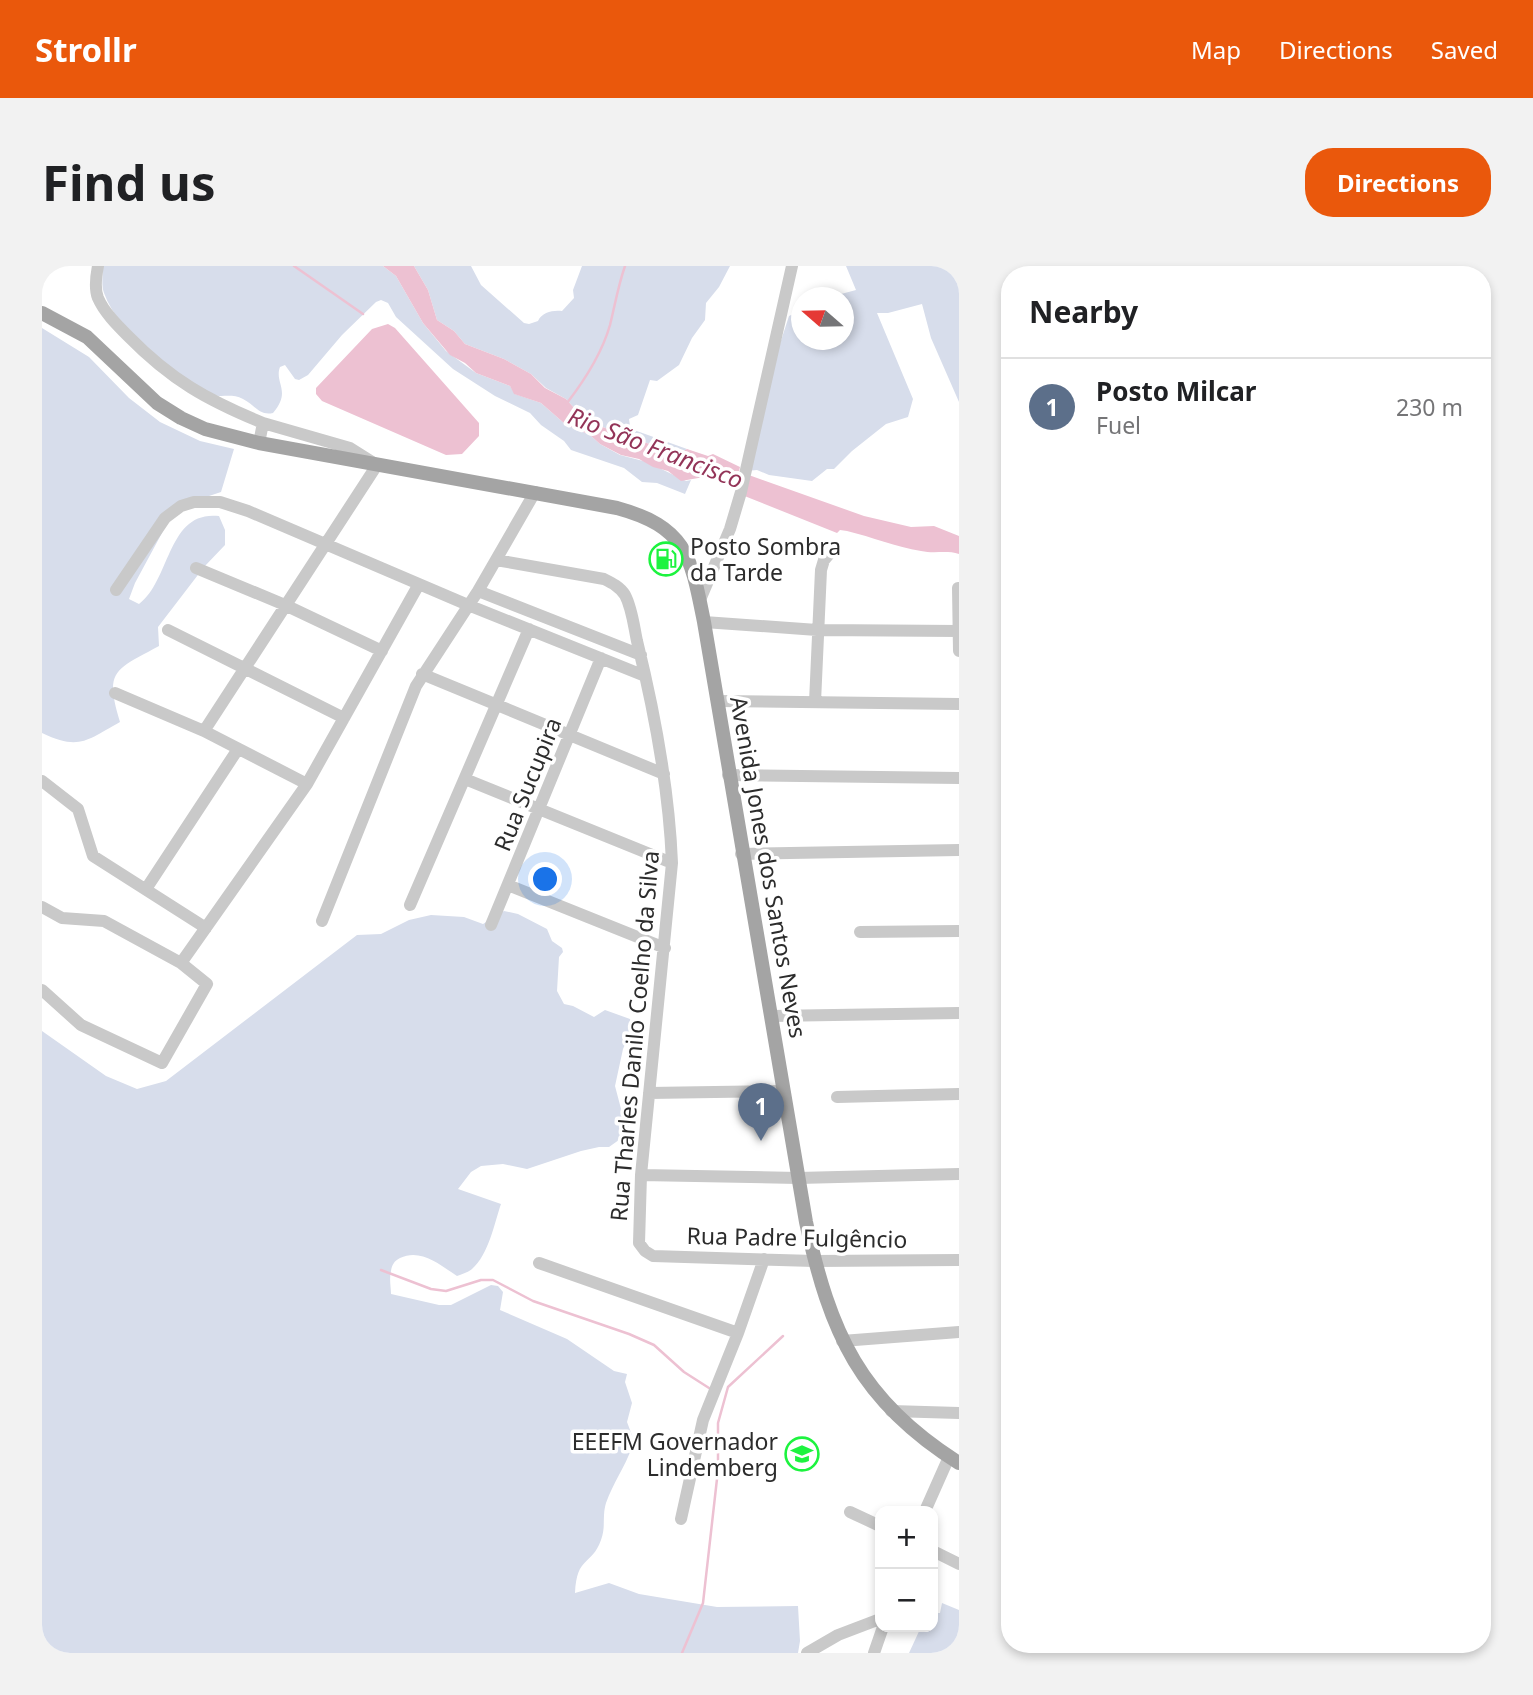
<!DOCTYPE html>
<html lang="en">
<head>
<meta charset="utf-8">
<style>
  :root { --surface:#fff; --page:#f2f2f2; --text:#202124; --muted:#757577; --line:#e0e0e0; --accent:#ea580c }
  body { margin:0; font-family:"Noto Sans",sans-serif; background:var(--page); color:var(--text) }
  .controls { position:absolute; right:21px; bottom:21px; display:grid; overflow:hidden; border-radius:14px; box-shadow:0 4px 10px #0003 }
  .controls button { width:63px; height:63px; display:grid; place-items:center; padding:0; border:0; border-bottom:2px solid var(--line); background:var(--surface); color:var(--text); font:35px sans-serif }
  .compass { position:absolute; left:749px; top:21px; width:63px; height:63px; border-radius:50%; background:var(--surface); box-shadow:0 4px 10px #0003; rotate:290deg }
  .you { position:absolute; left:504px; top:614px; width:24px; height:24px; margin:-18px; border:5px solid #fff; border-radius:50%; background:#1a73e8; box-shadow:0 0 0 10px #1a73e833 }
  .badge { display:grid; place-items:center; width:46px; height:46px; border-radius:50%; background:var(--accent); color:#fff; font-size:23px; font-weight:700 }
  .pin { position:absolute; translate:-50% -58px; filter:drop-shadow(0 2px 4px #0008) }
  .pin::after { content:''; position:absolute; top:37px; width:24px; height:21px; background:inherit; clip-path:polygon(0 0,100% 0,50% 100%) }
  .list { margin:0; padding:0; list-style:none }
  h2 { display:flex; justify-content:space-between; align-items:center; height:91px; margin:0; padding:0 28px; font-size:30px }
  h2 small { font-size:23px; font-weight:400; color:var(--muted) }
  .list li { display:grid; grid-template-columns:46px 1fr auto; gap:21px; align-items:center; box-sizing:border-box; height:98px; padding:0 28px; border-top:2px solid var(--line) }
  .list b { display:block; font-size:26px; white-space:nowrap }
  .list p { margin:0; font-size:23px; white-space:nowrap; color:var(--muted) }
  .list em { font-size:23px; font-style:normal; color:var(--muted) }
  .map { position:relative; flex:none; width:917px; height:1387px; overflow:hidden; border-radius:28px }
  header { display:flex; align-items:center; gap:42px; box-sizing:border-box; height:98px; padding:0 35px; background:var(--accent); color:#fff }
  header strong { font-size:33px }
  nav { display:flex; gap:38px; margin-inline-start:auto; font-size:24px }
  .intro { display:flex; align-items:center; justify-content:space-between; box-sizing:border-box; height:168px; padding:0 42px }
  h1 { margin:0; font-size:49px }
  .button { padding:18px 32px; border-radius:28px; background:var(--accent); color:#fff; font-size:24px; font-weight:700 }
  main { display:flex; gap:42px; padding:0 42px }
  aside { flex:1; background:var(--surface); border-radius:28px; box-shadow:0 4px 10px #0003 }
  .map>svg:first-child { display:block }
  .green { fill:#d7ddeb }
  .water { fill:#edc1d2 }
  .lines { fill:none; stroke-linecap:round; stroke-linejoin:round }
  .stream { stroke:#edc1d2; stroke-width:2.5 }
  .minor { stroke:#c9c9c9; stroke-width:12 }
  .major { stroke:#a4a4a4; stroke-width:14 }
  .labels { text-anchor:middle; dominant-baseline:central; stroke-width:7; stroke-linejoin:round; paint-order:stroke }
  .poi-label { font-size:23px; fill:#2c2c2c; stroke:#fff; text-anchor:start }
  .street-label { font-size:23px; fill:#2c2c2c; stroke:#fff }
  .water-label { font-size:24px; font-style:italic; fill:#933458; stroke:#fff }
</style>
</head>
<body>
<header>
<strong>Strollr</strong>
<nav><a>Map</a><a>Directions</a><a>Saved</a></nav>
</header>
<div class="intro"><h1>Find us</h1><a class="button">Directions</a></div>
<main>
<div class="map">
<svg width="917" height="1387" viewBox="0 0 917 1387">
  <rect width="100%" height="100%" fill="#fff"/>
  <path class="green" d="M61,0H341L354,10L381,57L404,85L434,107L468,120L473,128L499,137L523,158L548,169L558,178L578,189L605,196L644,215L649,214L643,228L615,217L600,216L582,202L529,184L522,175L499,159L488,147L453,130L411,103L354,51L346,37L339,34L334,36L300,69L266,109L257,114L253,113L243,99L238,101C232,117 250,125 231,147C217,150 213,139 201,133C188,126 177,134 161,126C126,99 78,70 62,27C59,19 61,8 61,0Z
    M372,0H429L439,19L482,57L487,58L496,55C500,46 511,44 520,45L532,32L531,24L540,0H688L677,21L664,37L663,54L650,72L637,99L615,115L608,114L596,149L587,153L588,160L592,164L645,183L640,186L624,184L544,155L524,133L504,122L489,108L462,93L423,78L412,65L395,54L386,24Z
    M804,0H917V136L889,72L880,38L846,47H835L871,133L866,151L844,158L810,185L792,203H785L770,215L727,209L715,204L704,205L733,93L747,50L759,44L760,74H802V32L788,31L814,24Z
    M0,62L47,91L87,132L118,156L158,175L192,183L179,226L158,233L127,254L93,317L87,333L97,338C129,314 125,244 177,250L183,264V279L162,301L116,361L117,380C73,404 62,404 78,456C45,474 38,485 0,467Z
    M462,645L476,648L505,663L510,675L520,682L521,686L517,691L515,725L522,738L531,740L552,751L563,744L588,753L590,763L581,783L573,820L583,858L591,864L567,881H557L539,885L485,903L461,898L439,900L429,906L416,923L459,938C452,958 447,988 430,1003C427,1006 420,1008 415,1010C398,999 379,982 358,992C352,995 350,999 349,1005C347,1013 349,1021 349,1028L397,1039H409L449,1019L456,1020L461,1026L458,1044L525,1073L572,1105L585,1108L583,1116L590,1137L585,1156L591,1172L590,1181C583,1201 571,1217 564,1237C560,1250 564,1261 559,1274C549,1301 535,1289 533,1327L567,1317L597,1328L675,1341L756,1340L758,1375L756,1387H0V765L64,810L95,823L124,815L315,669L339,668L367,654L389,649L422,651L441,658Z
    M900,1337L917,1344V1387H867L879,1361H891V1347H898Z"/>
  <path class="water" d="M341,0H372L386,24L395,54L412,65L423,78L462,93L489,108L503,122L524,133L544,155L624,184L640,186L645,183L666,190L671,188L698,201L697,205L639,215L626,205L611,201L597,193L579,189L558,178L548,169L523,158L499,137L472,128L468,120L434,107L423,97L408,89L381,57L354,10Z
    M346,58L353,62L437,157V170L420,188L404,189L280,135L274,128V122L330,63Z
    M704,208L822,250L869,261L892,260L917,270V288C905,284 892,288 879,285C854,281 830,271 805,265L798,264L795,267L700,229Z"/>
  <g class="lines">
    <path class="stream" d="M252,0L321,48
      M525,137C542,115 560,87 568,59C573,39 576,20 583,0
      M339,1004L389,1023L404,1025L439,1014H451L491,1035L587,1068L612,1079L642,1106L667,1122
      M640,1387L661,1337L676,1204V1157L686,1121L741,1070"/>
    <path class="minor" d="M56,0C54,10 52,22 56,32C62,46 75,59 86,70C129,114 165,134 221,157L217,177
      M454,294L562,313C570,317 578,321 583,329C590,342 592,361 595,375C613,448 627,522 630,597L599,909L597,977L603,985L611,990L772,995L917,994
      M154,302L243,339L340,385
      M916,322L917,385
      M74,324L123,252L139,240L152,236H178L206,245L426,339L603,410
      M436,325L599,389
      M658,334L688,263L699,226L750,0
      M662,356L775,364L917,365
      M126,364L302,452
      M380,408L622,508
      M73,427L162,465L265,518
      M676,435L917,438
      M773,436L779,304L782,294L793,281
      M162,465L335,199L308,182L221,157
      M686,509L917,512
      M423,513L630,597
      M0,515L36,543L51,590L164,662
      M699,588L917,584
      M466,619L623,682
      M104,623L196,483
      M368,639L487,363
      M0,641L20,652L62,655L139,697L165,718L120,797L39,759L0,724
      M280,655L374,420L436,325L493,226
      M449,659L559,392
      M818,666L917,665
      M139,697L265,518L377,318
      M729,750L917,747
      M607,827L742,825
      M795,831L917,828
      M599,909L756,912L917,908
      M497,997L696,1067
      M800,1075L917,1066
      M849,1145L917,1147
      M883,1245L907,1191
      M808,1246L838,1260
      M639,1253L661,1154L696,1067L722,993
      M891,1285L917,1298
      M765,1387L796,1369L838,1353
      M832,1387L841,1361"/>
    <path class="major" d="M0,47L45,71L115,137L139,152L163,163L217,177L575,242C645,261 649,291 662,356L764,956C788,1067 818,1135 917,1197"/>
  </g>
  <defs>
    <symbol id="fuel-ring" viewBox="-11 -11 22 22"><circle r="9.5" fill="#fff" stroke="#1df33f" stroke-width="1.5"/><path d="M-5.5-6h7V0h2V4h1.3V-2.5L3-4.5l.8-.8L6-3V5H2.5V1h-1V6h-7ZM-4.2-4.7v3.2H.2V-4.7Z" fill="#1df33f"/></symbol>
    <symbol id="school-ring" viewBox="-11 -11 22 22"><circle r="9.5" fill="#fff" stroke="#1df33f" stroke-width="1.5"/><path d="M0-5L7-2L0 1L-7-2ZM-4 1L0 2.5L4 1V4Q0 6-4 4Z" fill="#1df33f"/></symbol>
  </defs>
  <g fill-rule="evenodd">
    <use href="#fuel-ring" x="605" y="274" width="38" height="38"/>
    <use href="#school-ring" x="741" y="1169" width="38" height="38"/>
  </g>
  <g class="labels">
    <g class="poi-label">
      <text x="648" y="280">Posto Sombra<tspan x="648" dy="26">da Tarde</tspan></text>
      <text x="736" y="1175" text-anchor="end">EEEFM Governador<tspan x="736" dy="26">Lindemberg</tspan></text>
    </g>
    <g class="street-label">
      <text transform="translate(485 518) rotate(-68)">Rua Sucupira</text>
      <text transform="translate(727 601) rotate(80)">Avenida Jones dos Santos Neves</text>
      <text transform="translate(592 770) rotate(-85)">Rua Tharles Danilo Coelho da Silva</text>
      <text transform="translate(755 971) rotate(1)">Rua Padre Fulgêncio</text>
    </g>
    <g class="water-label">
      <text transform="translate(614 181) rotate(21)">Rio São Francisco</text>
    </g>
  </g>
</svg>
<div class="controls">
<button>+</button>
<button>−</button>
</div>
<svg class="compass" viewBox="-18 -18 36 36"><path d="M0-13l5 13h-10z" fill="#e53935"/><path d="M0 13l5-13h-10z" fill="#757577"/></svg>
<div class="you"></div>
<div class="pin badge" style="left:719px;top:875px;background:#5c6f8a">1</div>
</div>
<aside>
<h2>Nearby<small></small></h2>
<ul class="list">
<li><span class="badge" style="background:#5c6f8a">1</span><div><b>Posto Milcar</b><p>Fuel</p></div><em>230 m</em></li>
</ul>
</aside>
</main>
</body>
</html>
